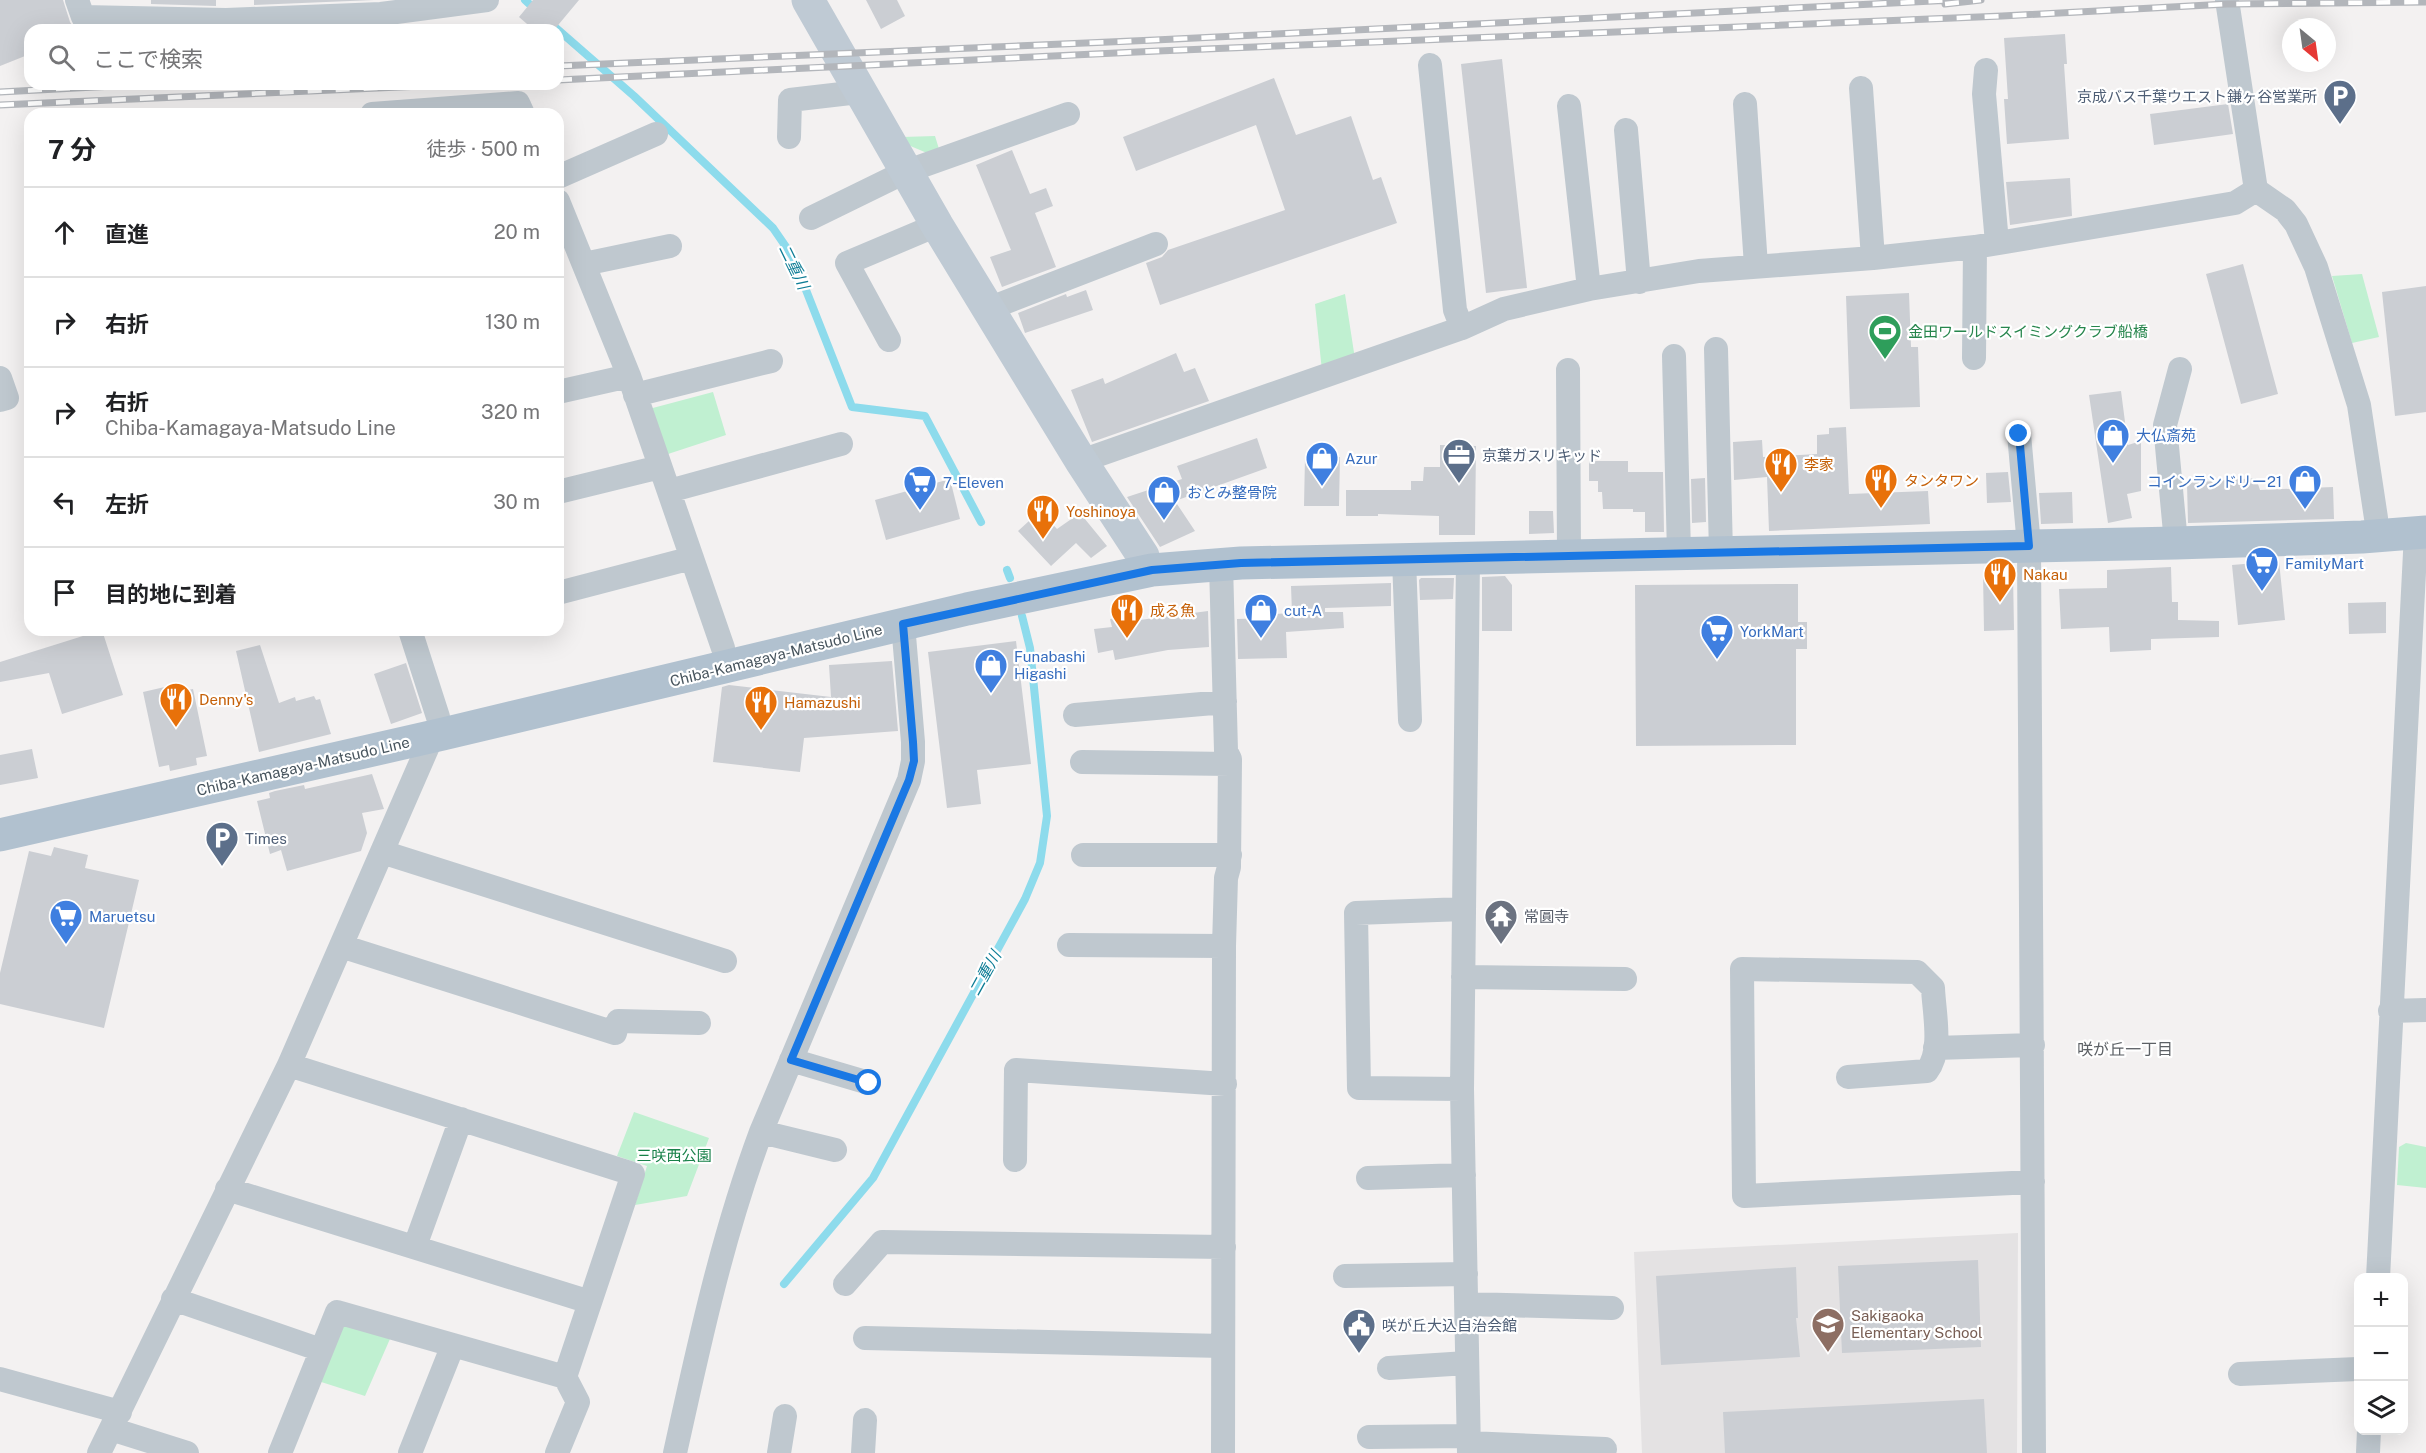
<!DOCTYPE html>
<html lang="ja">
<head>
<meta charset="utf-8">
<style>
  :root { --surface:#fff; --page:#f6f6f6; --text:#202124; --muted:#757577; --line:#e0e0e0 }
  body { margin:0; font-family:"Public Sans","Noto Sans JP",sans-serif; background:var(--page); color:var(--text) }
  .controls { position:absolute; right:18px; bottom:18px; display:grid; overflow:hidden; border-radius:12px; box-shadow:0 6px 24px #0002 }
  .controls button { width:54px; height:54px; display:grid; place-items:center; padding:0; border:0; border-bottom:2px solid var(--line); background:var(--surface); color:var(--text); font:30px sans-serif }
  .compass { position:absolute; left:2282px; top:18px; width:54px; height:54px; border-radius:50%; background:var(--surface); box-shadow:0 6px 24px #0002; rotate:151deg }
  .stop { position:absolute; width:18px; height:18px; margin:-14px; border:4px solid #1a78e4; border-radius:50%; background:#fff }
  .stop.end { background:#1a78e4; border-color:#fff; box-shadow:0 2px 6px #0008 }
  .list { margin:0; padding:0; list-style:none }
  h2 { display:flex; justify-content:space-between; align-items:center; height:78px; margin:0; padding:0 24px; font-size:26px }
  h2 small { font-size:20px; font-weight:400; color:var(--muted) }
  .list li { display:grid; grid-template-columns:39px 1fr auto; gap:18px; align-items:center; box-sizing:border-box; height:90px; padding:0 24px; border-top:2px solid var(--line) }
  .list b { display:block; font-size:22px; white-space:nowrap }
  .list p { margin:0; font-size:20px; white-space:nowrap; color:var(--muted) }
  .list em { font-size:20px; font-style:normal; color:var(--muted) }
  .icon { flex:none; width:33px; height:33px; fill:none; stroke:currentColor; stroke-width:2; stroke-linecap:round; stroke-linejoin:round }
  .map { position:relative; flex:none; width:2426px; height:1453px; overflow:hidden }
  .search { position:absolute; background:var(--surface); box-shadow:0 6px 24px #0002; left:24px; top:24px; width:540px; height:66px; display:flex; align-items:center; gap:15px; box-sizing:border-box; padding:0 21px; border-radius:18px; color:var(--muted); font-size:22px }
  .panel { position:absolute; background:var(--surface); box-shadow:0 6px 24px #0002; left:24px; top:108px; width:540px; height:528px; border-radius:18px }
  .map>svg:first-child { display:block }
  .education { fill:#e4e2e3 }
  .green { fill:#c0f0d1 }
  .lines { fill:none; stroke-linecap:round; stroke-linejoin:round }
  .stream { stroke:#8ddbec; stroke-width:8 }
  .building { fill:#cbced3 }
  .street { stroke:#bfc8cf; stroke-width:24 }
  .secondary { stroke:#bfcad4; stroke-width:33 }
  .primary { stroke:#b1c1cf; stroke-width:33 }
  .rail-casing { stroke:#b3b6bb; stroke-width:7 }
  .rail { stroke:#fff; stroke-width:4.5; stroke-dasharray:14; stroke-linecap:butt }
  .route { stroke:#1a78e4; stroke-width:8 }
  .labels { text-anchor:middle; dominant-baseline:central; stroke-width:4.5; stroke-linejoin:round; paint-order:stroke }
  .service-label { font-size:15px; fill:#4e5e75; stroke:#fff; text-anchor:start }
  .leisure-label { font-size:15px; fill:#27864d; stroke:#fff; text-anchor:start }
  .shop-label { font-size:15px; fill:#366cbe; stroke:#fff; text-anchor:start }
  .food-label { font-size:15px; fill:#c56008; stroke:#fff; text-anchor:start }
  .street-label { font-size:15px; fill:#48555e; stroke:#fff }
  .worship-label { font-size:15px; fill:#5b616d; stroke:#fff; text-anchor:start }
  .park-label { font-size:15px; fill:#188149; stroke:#fff }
  .education-label { font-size:15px; fill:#785e54; stroke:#fff; text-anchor:start }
  .water-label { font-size:16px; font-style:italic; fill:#0e7d96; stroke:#fff }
  .neighbourhood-label { font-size:16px; fill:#5d6166; stroke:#fff }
</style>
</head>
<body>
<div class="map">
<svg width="2426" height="1453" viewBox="0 0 2426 1453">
  <rect width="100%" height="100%" fill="#f3f1f1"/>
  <path class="education" d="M2018,1233L2017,1453H1642L1634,1252Z"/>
  <path class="green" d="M935,136L939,149L927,153L908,145L902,137Z
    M2362,274L2379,337L2352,343L2332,276Z
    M1345,294L1355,359L1322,371L1315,304Z
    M713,392L726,435L665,455L649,409Z
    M634,1112L709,1138L687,1196L635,1205L647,1166L617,1156Z
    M2406,1143L2426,1147V1188L2397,1185L2399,1147Z
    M338,1315L393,1332L365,1396L315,1380Z"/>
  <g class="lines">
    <path class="stream" d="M525,0L537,11
      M548,21L634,96L773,228L793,257L852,407L925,416L981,522
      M1007,570L1010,578
      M784,1284L873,1178L1025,899L1040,863L1047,816L1030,648L1022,616"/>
  </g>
  <path class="building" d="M0,0H63L70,22L75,30H30V54L0,66Z
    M151,0H216V6L151,4Z
    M254,0H374L254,5Z
    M533,0H579L554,30H534L519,17Z
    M866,0H897L905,16L881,29Z
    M2065,34L2067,64H2064L2069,139L2007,144L2004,99H2008L2004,38Z
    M1502,59L1527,288L1486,293L1461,64Z
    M1274,78L1296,135L1351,116L1373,180L1381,177L1397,223L1160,305L1146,263L1162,257L1168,250L1285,210L1256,125L1136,171L1123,137Z
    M2228,104L2233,134L2154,145L2150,114Z
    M1012,150L1030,194L1046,188L1053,206L1035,213L1056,267L1002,287L990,257L1011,250L976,165Z
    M2070,178L2072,216L2010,225L2006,182Z
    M2243,264L2278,394L2241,404L2206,274Z
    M2426,286V412L2395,416L2382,292Z
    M1086,290L1093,310L1025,333L1018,313L1066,294L1067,297Z
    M1909,293L1911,347H1918L1920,407L1850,409L1846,296Z
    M1176,353L1184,372L1195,368L1209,401L1092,442L1071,390L1103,378L1105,384Z
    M2121,391L2128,445L2141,441V491L2127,494L2132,518L2108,523L2089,395Z
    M1846,427L1849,494L1928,491L1930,524L1769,531L1767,477L1734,480L1733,442L1762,440L1763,457L1817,454V435L1829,434V428Z
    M1257,438L1267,468L1175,501L1195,531L1160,547L1127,497L1182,479L1177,466Z
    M1440,445L1476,446L1475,535H1439V516L1378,514V516H1346V490H1411V481H1423L1424,467H1440Z
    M1305,457H1340L1339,506H1304Z
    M1589,461H1628V472H1663L1664,532H1645V512H1633V509H1603L1602,492H1598V481H1589Z
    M2008,472L2011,502L1987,503L1986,473Z
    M1705,478L1706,522L1692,523L1691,479Z
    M2256,478L2260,490L2333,487L2334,519L2188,523L2187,483Z
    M950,479L960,519L886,540L875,500Z
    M2072,492L2073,523L2041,524L2039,493Z
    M1040,511L1057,529L1080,513L1107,546L1091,558L1076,543L1051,566L1018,531Z
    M1529,511H1553L1554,533L1529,534Z
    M2279,561L2285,620L2238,625L2232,565Z
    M2171,567L2172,602H2178V620L2219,621V637L2151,639V650L2110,652L2109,627L2061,629L2059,589L2107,588V570Z
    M1983,573H2013L2014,630L1984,631Z
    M1505,576L1512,585V631H1482V577Z
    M1421,578H1454L1453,599L1420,600L1419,580Z
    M1391,583V606L1325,608V612H1343L1344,628L1286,632L1287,658L1238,659L1237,619L1275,618V614L1292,613L1291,586Z
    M1798,584V622H1807V649H1796V745L1636,746L1635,585Z
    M2386,602V633L2349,634L2348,603Z
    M1208,611L1209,647L1168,650L1115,660L1113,650L1098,653L1094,629L1112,627L1110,619L1131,616L1132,621Z
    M102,630L123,695L62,714L49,673L0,682V662Z
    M1016,641L1031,764L977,770L981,804L947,808L928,652Z
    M260,645L279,703L295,697L296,701L314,696L316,700L320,699L331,734L259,752L236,651Z
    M892,661L898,731L804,738L800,772L713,762L722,687L729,685L831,697L829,665Z
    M406,663L422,713L391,724L374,674Z
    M182,683L183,691L193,689L207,756L196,758L197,765L170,771L169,765L159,767L143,692Z
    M32,749L38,778L0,785V755Z
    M372,774L384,809L362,813L367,833L361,851L287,871L281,850L270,854L257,801L270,798L269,793L275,791L304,785L305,789Z
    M54,847L88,855L85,868L139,880L104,1028L0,1004V973L29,851L51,856Z
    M1978,1260L1981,1347L1842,1353L1838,1266Z
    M1796,1267L1798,1318H1796L1800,1357L1661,1365L1656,1276Z
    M1984,1399L1987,1453H1725L1723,1412Z"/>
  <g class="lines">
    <path class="street" d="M77,0L83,17L226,20L381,14L487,0
      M2227,0L2256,190L2285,210L2296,224L2316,267L2359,405L2376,518
      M1430,65L1455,310L1462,328
      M1986,70L1984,94L1997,243
      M1861,88L1873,258
      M1745,104L1756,266
      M1569,106L1589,289
      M372,114L518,103L523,114
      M1626,130L1639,282
      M789,137L790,100L859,92
      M558,177L656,134
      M558,201L629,376L723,648
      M811,218L905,172L1068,114
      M584,264L670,246
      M988,309L1156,244
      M889,340L847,263L937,225
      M1716,349L1721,553
      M1674,356L1679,553
      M1974,358L1975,247
      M1568,370L1569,556
      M0,378L7,398L0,400
      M558,392L629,376
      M635,395L771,361
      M2019,434L2029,546L2034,1453
      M1081,461L1462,328L1504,309L1589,289L1699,271L1873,258L1975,247L2235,203L2256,190
      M669,491L841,444
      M558,492L660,467
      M2176,543L2165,425L2180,369
      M1468,558L1462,1089L1469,1453
      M1404,559L1410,720
      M1221,564L1226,751L1230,759L1229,867L1226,878L1224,946L1223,1453
      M558,593L692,558
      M410,630L438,717
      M1075,715L1225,702
      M1082,762L1230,764
      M382,852L725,961
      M1083,855H1230
      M1069,945L1224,946
      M341,946L615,1033L618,1021L699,1023
      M1463,977L1625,979
      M2390,1011L2426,1010
      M1935,1048L2033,1045
      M791,1060L869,1083
      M289,1065L633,1174L565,1377L578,1402L557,1453
      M1848,1077L1927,1071C1943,1050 1934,1013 1933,988L1917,972L1742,969L1744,1196L2033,1182
      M1462,1089L1359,1088L1356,913L1464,909
      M761,1132L835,1150
      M1015,1160L1016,1070L1225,1084
      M1368,1178L1464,1175
      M227,1189L590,1302
      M415,1246L461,1119
      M1345,1276L1466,1274
      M2378,1278L2416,533
      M845,1284L882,1242L1224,1247
      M173,1299L321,1350
      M1467,1304L1612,1308
      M865,1338L1223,1346
      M1389,1368L1467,1363
      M2240,1374L2358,1369
      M0,1379L120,1412
      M111,1429L187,1453
      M1369,1437L1469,1436
      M1469,1443L1605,1449
      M99,1453L289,1065L432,737
      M280,1453L337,1312L565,1377
      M410,1453L453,1345
      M675,1453C699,1344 722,1237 761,1132L909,780L913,761V742L903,624
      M779,1453L785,1416
      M863,1453L865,1420
      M2368,1453L2369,1430"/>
    <path class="secondary" d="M808,0L937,225L1081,461L1143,556"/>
    <path class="primary" d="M0,835L443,734L967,609L1152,570L1241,563L2176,543L2362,537L2426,532"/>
    <defs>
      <path id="rail" d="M1945,4L1981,0
        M558,66L1155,40L1953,0
        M558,80L1158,51L2002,16L2227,4L2426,2
        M0,92L152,84
        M0,105L467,84"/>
    </defs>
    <use href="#rail" class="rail-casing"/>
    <use href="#rail" class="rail"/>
  </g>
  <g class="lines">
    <path class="route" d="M869,1083L791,1060L909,780L914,761L913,742L903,624L1152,570L1241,563L2029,546L2019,434"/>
  </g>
  <defs>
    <symbol id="parking-pin" viewBox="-11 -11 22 30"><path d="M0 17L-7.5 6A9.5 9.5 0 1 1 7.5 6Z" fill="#5c6f8a" stroke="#fff"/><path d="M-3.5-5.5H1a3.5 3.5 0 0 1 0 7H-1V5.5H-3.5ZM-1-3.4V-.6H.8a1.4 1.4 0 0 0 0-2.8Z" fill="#fff"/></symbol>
    <symbol id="stadium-pin" viewBox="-11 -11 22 30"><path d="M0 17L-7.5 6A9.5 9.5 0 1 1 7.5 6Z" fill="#2e9e5b" stroke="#fff"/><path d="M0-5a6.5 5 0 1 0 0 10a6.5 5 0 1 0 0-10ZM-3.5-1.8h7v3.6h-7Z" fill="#fff"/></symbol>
    <symbol id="shop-pin" viewBox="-11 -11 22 30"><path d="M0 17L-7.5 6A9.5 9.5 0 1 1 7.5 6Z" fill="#3f7fe0" stroke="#fff"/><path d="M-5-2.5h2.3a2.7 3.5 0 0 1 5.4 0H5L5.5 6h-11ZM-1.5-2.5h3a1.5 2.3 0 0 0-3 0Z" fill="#fff"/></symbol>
    <symbol id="office-pin" viewBox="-11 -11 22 30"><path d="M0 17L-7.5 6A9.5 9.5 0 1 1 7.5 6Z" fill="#5c6f8a" stroke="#fff"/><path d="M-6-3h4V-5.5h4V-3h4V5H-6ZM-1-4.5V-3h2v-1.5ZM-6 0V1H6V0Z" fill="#fff"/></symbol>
    <symbol id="restaurant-pin" viewBox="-11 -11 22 30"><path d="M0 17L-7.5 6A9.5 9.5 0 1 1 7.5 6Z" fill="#e8710a" stroke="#fff"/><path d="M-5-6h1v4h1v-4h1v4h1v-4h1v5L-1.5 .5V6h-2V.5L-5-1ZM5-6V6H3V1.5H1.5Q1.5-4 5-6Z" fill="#fff"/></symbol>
    <symbol id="supermarket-pin" viewBox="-11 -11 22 30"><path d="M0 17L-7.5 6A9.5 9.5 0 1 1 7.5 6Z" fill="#3f7fe0" stroke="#fff"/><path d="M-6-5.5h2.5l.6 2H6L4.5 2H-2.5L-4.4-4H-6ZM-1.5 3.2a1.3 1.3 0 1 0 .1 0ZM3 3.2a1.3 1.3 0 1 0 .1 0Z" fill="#fff"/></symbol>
    <symbol id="temple-pin" viewBox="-11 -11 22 30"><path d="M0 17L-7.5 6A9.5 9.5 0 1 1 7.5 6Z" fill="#6b7280" stroke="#fff"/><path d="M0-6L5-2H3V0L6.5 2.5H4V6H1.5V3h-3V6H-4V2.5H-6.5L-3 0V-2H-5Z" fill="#fff"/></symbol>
    <symbol id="school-pin" viewBox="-11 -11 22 30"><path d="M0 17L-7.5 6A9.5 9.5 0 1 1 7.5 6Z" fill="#8d6e63" stroke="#fff"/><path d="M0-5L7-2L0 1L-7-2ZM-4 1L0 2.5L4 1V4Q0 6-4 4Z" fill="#fff"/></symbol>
    <symbol id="civic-pin" viewBox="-11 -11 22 30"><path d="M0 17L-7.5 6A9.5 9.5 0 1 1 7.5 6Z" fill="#5c6f8a" stroke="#fff"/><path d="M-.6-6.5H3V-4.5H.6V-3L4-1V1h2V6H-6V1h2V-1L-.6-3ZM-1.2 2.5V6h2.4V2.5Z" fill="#fff"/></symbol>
  </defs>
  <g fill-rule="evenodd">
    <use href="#parking-pin" x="2321" y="77" width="38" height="52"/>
    <use href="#stadium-pin" x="1866" y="312" width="38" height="52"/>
    <use href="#shop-pin" x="2094" y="416" width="38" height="52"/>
    <use href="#office-pin" x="1440" y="436" width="38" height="52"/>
    <use href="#shop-pin" x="1303" y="439" width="38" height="52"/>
    <use href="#restaurant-pin" x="1762" y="445" width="38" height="52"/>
    <use href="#restaurant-pin" x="1862" y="461" width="38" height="52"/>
    <use href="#shop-pin" x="2286" y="462" width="38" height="52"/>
    <use href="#supermarket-pin" x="901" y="463" width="38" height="52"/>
    <use href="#shop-pin" x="1145" y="473" width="38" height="52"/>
    <use href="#restaurant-pin" x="1024" y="492" width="38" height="52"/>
    <use href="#supermarket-pin" x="2243" y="544" width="38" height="52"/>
    <use href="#restaurant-pin" x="1981" y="555" width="38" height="52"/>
    <use href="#restaurant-pin" x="1108" y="591" width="38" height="52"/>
    <use href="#shop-pin" x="1242" y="591" width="38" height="52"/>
    <use href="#supermarket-pin" x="1698" y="612" width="38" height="52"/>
    <use href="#shop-pin" x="972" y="646" width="38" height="52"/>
    <use href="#restaurant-pin" x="157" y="680" width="38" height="52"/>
    <use href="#restaurant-pin" x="742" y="683" width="38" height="52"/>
    <use href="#parking-pin" x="203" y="819" width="38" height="52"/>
    <use href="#supermarket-pin" x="47" y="897" width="38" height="52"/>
    <use href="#temple-pin" x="1482" y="897" width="38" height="52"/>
    <use href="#school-pin" x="1809" y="1305" width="38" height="52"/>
    <use href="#civic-pin" x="1340" y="1306" width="38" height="52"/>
  </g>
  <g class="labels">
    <g class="service-label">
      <text x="2317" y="96" text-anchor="end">京成バス千葉ウエスト鎌ヶ谷営業所</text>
      <text x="1482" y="455">京葉ガスリキッド</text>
      <text x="245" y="838">Times</text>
      <text x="1382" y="1325">咲が丘大込自治会館</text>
    </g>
    <g class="leisure-label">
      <text x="1908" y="331">金田ワールドスイミングクラブ船橋</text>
    </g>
    <g class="shop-label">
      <text x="2136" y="435">大仏斎苑</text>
      <text x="1345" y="458">Azur</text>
      <text x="2282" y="481" text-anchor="end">コインランドリー21</text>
      <text x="943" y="482">7-Eleven</text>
      <text x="1187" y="492">おとみ整骨院</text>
      <text x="2285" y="563">FamilyMart</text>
      <text x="1284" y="610">cut-A</text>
      <text x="1740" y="631">YorkMart</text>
      <text x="1014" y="656">Funabashi<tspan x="1014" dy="17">Higashi</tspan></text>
      <text x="89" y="916">Maruetsu</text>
    </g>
    <g class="food-label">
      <text x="1804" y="464">李家</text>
      <text x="1904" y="480">タンタワン</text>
      <text x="1066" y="511">Yoshinoya</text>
      <text x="2023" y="574">Nakau</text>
      <text x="1150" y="610">成る魚</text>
      <text x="199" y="699">Denny's</text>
      <text x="784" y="702">Hamazushi</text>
    </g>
    <g class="street-label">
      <text transform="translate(776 655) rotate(-14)">Chiba-Kamagaya-Matsudo Line</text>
      <text transform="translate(303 766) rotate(-13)">Chiba-Kamagaya-Matsudo Line</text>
    </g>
    <g class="worship-label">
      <text x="1524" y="916">常圓寺</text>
    </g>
    <g class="park-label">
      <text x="674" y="1155">三咲西公園</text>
    </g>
    <g class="education-label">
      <text x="1851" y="1315">Sakigaoka<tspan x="1851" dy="17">Elementary School</tspan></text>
    </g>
    <g class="water-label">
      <text transform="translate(794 267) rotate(64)">二重川</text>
      <text transform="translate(985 973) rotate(-61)">二重川</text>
    </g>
    <g class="neighbourhood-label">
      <text x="2125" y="1049">咲が丘一丁目</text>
    </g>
  </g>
</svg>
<div class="controls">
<button>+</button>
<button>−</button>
<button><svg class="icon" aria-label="layers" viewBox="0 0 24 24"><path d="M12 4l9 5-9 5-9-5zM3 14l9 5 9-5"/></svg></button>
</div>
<svg class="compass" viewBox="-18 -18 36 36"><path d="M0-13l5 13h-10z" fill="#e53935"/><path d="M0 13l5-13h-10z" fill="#757577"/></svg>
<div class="stop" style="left:869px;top:1083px"></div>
<div class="stop end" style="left:2019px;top:434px"></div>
<div class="search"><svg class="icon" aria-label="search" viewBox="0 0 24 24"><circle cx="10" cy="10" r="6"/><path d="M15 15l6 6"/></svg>ここで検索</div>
<section class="panel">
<h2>7 分<small>徒歩 · 500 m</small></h2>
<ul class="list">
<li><svg class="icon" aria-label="ahead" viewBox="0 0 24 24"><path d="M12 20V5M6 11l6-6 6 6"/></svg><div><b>直進</b></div><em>20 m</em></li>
<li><svg class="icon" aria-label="right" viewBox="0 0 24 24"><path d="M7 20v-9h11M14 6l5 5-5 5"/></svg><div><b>右折</b></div><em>130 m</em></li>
<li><svg class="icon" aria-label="right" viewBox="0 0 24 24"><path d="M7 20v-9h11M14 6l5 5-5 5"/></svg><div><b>右折</b><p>Chiba-Kamagaya-Matsudo Line</p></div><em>320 m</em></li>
<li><svg class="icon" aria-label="left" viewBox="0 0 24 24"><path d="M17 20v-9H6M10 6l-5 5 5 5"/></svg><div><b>左折</b></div><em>30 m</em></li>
<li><svg class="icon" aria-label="arrive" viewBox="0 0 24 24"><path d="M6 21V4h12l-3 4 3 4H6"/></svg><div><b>目的地に到着</b></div></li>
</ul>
</section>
</div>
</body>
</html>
